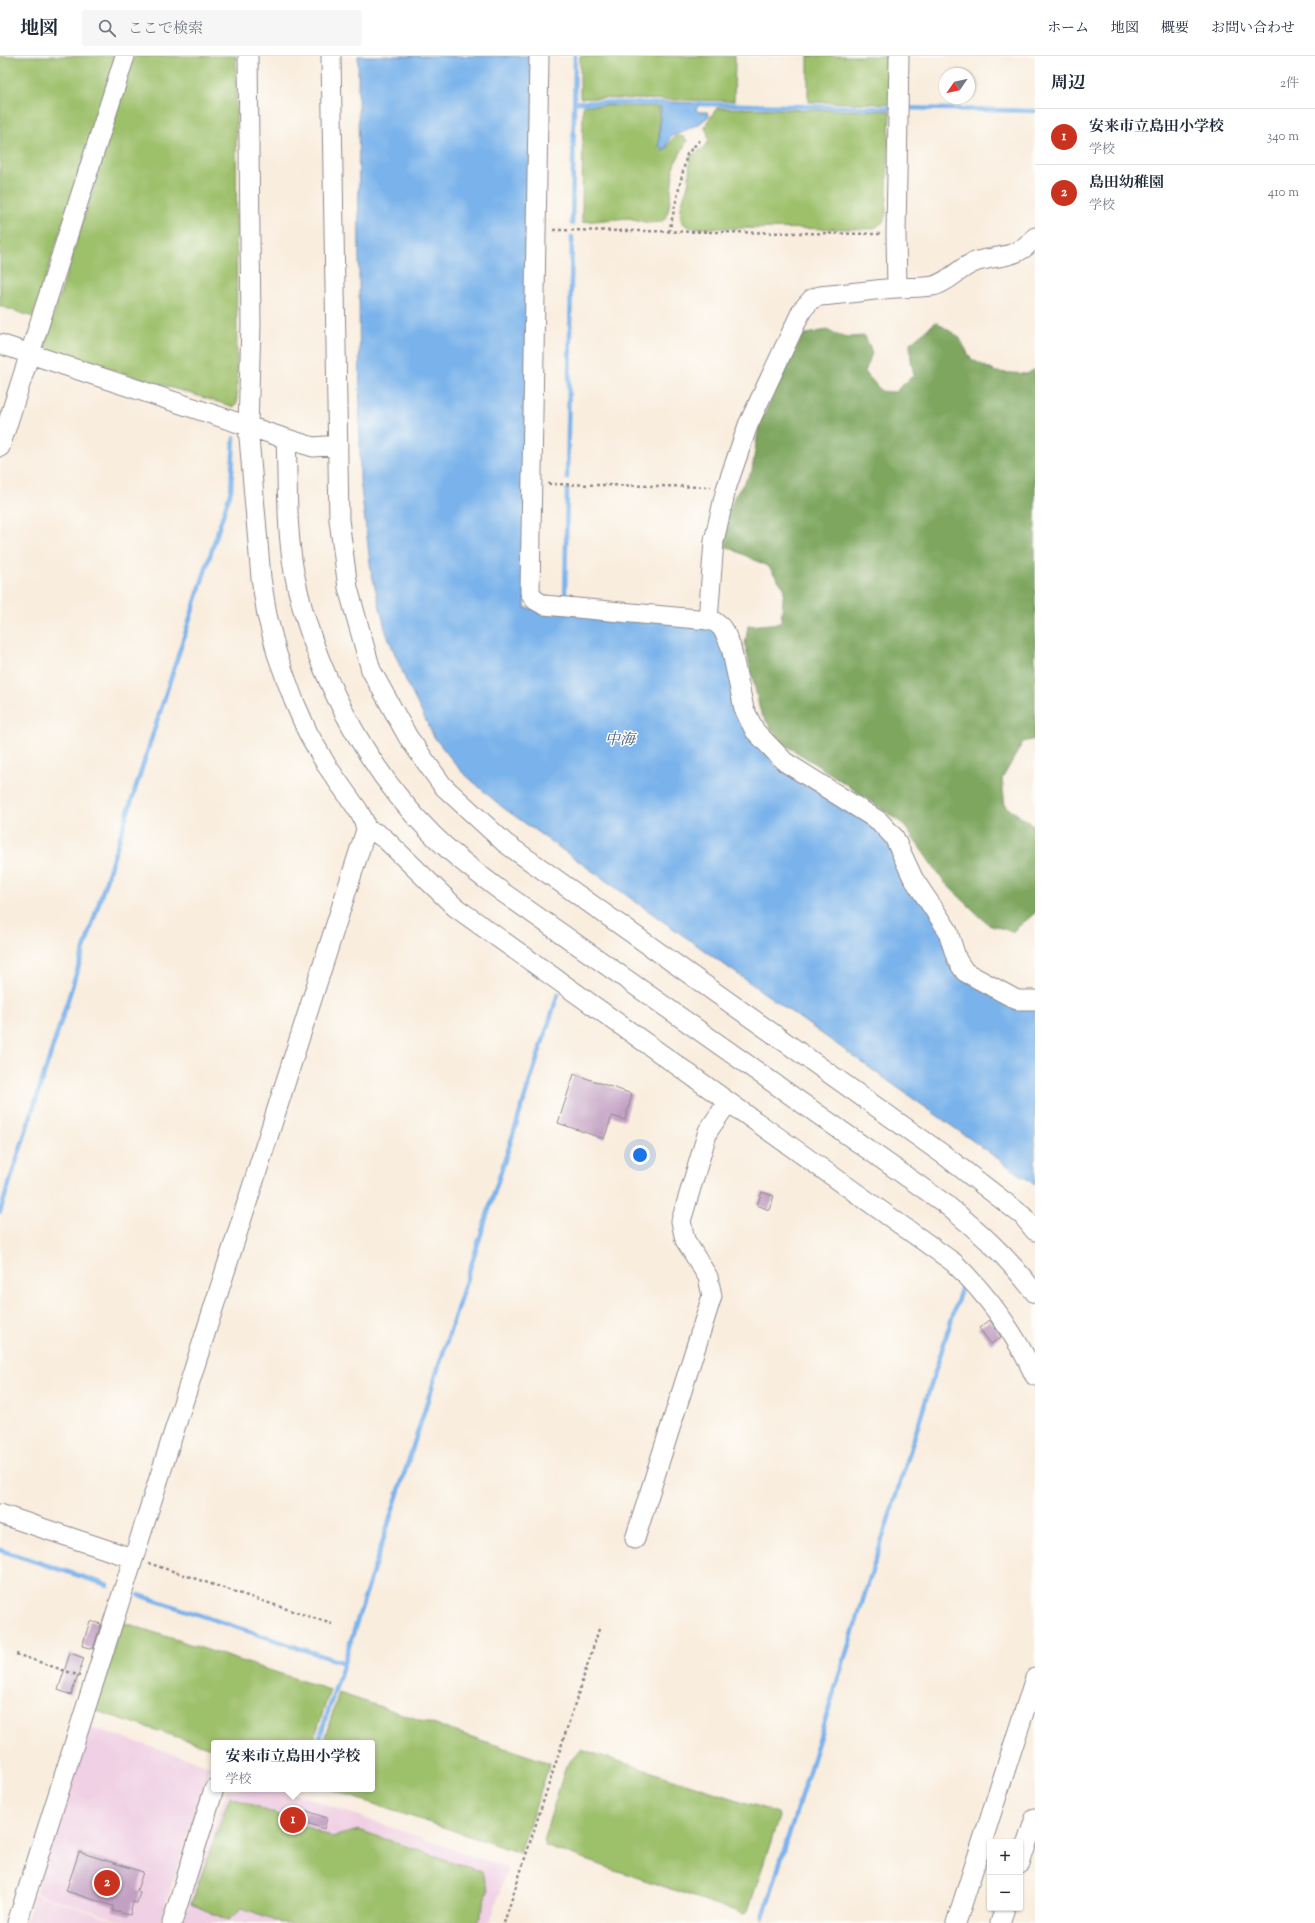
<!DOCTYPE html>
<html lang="ja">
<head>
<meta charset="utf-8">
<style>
  :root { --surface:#fff; --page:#f6f6f7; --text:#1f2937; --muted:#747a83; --line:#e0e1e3; --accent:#c8321e }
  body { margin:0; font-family:"Sorts Mill Goudy","Noto Serif JP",serif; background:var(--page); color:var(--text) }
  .controls { position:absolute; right:12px; bottom:12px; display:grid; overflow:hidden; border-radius:4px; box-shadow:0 1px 3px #0004 }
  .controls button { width:36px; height:36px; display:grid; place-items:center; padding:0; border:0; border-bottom:1px solid var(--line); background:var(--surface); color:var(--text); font:20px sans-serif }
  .compass { position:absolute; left:939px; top:12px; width:36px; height:36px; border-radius:50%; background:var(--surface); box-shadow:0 1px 3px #0004; rotate:236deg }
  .you { position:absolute; left:640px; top:1099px; width:14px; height:14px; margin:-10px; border:3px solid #fff; border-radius:50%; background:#1a73e8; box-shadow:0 0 0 6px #1a73e833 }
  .badge { display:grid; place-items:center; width:26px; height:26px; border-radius:50%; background:var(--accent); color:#fff; font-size:13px; font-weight:700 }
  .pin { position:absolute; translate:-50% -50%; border:2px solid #fff; box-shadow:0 1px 4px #0006 }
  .popup { position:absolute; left:211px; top:1684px; width:164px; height:52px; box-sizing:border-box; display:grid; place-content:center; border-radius:4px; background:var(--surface); filter:drop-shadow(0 1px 3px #0005); font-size:13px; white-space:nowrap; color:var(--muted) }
  .popup b { font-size:15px; color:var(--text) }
  .popup::after { content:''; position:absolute; left:50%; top:100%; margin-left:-8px; border:8px solid transparent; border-top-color:var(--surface) }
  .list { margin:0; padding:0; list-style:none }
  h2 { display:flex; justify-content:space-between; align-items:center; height:52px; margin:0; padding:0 16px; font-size:17px }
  h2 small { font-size:13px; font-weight:400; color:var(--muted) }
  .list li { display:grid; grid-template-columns:26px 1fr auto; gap:12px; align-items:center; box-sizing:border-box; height:56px; padding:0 16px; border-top:1px solid var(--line) }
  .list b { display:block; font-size:15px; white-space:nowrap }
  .list p { margin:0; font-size:13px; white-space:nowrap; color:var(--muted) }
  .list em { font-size:13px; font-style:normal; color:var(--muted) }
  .icon { flex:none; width:22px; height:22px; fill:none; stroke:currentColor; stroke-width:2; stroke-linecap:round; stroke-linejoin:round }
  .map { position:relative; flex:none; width:1035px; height:1867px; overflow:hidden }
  header { display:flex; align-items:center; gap:24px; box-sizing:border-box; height:56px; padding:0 20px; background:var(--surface); border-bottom:1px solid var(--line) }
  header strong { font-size:19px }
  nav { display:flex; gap:22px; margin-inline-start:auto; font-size:14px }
  .search { width:280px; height:36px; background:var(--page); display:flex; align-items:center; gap:10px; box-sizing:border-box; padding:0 14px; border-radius:4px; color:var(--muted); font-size:15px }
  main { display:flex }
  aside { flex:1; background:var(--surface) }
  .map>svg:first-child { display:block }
  .built { fill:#f0d0e4 }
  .green { fill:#9dc06a; stroke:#607152 }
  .forest { fill:#7ea65e; stroke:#50644c }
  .water { fill:#7ab3eb; stroke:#4e6a93 }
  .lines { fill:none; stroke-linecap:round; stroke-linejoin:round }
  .stream { stroke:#7ab3eb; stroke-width:4.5 }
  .building { fill:#c2a0c3 }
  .minor-casing { stroke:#8e888c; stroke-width:21 }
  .path { stroke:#8e888c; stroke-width:2.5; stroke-dasharray:3 3; stroke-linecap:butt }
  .minor { stroke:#fff; stroke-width:19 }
  .labels { text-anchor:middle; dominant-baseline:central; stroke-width:3; stroke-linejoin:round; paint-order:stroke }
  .water-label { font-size:15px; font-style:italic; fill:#455c81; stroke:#fdfcf7 }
</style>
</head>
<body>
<header>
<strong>地図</strong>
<div class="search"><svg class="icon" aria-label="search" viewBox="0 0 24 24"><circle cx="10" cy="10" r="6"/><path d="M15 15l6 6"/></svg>ここで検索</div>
<nav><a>ホーム</a><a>地図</a><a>概要</a><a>お問い合わせ</a></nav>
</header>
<main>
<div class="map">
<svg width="1035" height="1867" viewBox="0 0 1035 1867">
  <rect width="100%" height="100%" fill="#fdfcf7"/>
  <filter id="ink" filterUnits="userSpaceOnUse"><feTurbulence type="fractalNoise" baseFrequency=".025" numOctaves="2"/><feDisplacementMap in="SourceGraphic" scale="8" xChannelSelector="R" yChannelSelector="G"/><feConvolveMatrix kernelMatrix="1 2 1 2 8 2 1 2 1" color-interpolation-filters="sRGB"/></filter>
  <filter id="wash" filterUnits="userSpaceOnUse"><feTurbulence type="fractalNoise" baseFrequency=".012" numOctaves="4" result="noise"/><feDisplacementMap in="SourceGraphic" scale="16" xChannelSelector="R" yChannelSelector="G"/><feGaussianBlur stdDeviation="0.9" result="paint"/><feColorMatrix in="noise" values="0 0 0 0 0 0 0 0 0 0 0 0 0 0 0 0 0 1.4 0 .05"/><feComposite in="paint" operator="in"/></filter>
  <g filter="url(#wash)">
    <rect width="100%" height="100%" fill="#f9edde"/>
    <path class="built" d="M88,1670L210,1710L160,1867H128L35,1837Z
      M227,1733H282L507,1812L490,1867H183Z
      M34,1838L123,1867H25Z"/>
    <path class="green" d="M0,0H116L33,261L0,250Z
      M134,0H236L237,348L234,351L46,293L44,290Z
      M580,0H735L734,45L580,42Z
      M808,0H892V48L808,46Z
      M583,49L659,51V93L664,95C670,91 669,84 676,80L684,81L687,85L674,109L669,151L666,162L661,166L649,167L629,162L582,166Z
      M717,52L890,55L886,158L883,166L873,173L709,172C703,172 693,173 687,170C673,163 685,140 688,129C690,120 689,110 690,100C704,92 714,89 705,72L707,66Z
      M122,1566L330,1634L313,1687H214V1693L94,1654Z
      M339,1637L550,1707L520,1797L329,1733H372V1687H323Z
      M581,1693L778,1757L779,1761L748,1855L744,1858L545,1790L543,1785L566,1710Z
      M230,1740L332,1781L359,1774L482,1816L488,1835L478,1867H279L278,1865L242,1852L228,1864L191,1848Z"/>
    <path class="forest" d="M936,266L959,281L971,303L996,316L1027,318L1035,313V683L1023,686L1002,723L1005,750L1035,770V857L1012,876L988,868L944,826L903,768L837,722L781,686L761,658L745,589L748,570L781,567L784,532L769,511L726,490L723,472L735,440L752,415L759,368L803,279L826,274L846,281L865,280L872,297L865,316L881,335L895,336L914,319L911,304L910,287Z"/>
    <path class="water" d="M358,0H534L525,552L698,567L714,571L774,709L884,776L943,876L951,907L1035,950V1129L502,751L461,715L434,681L407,627L386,576L371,515L360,424Z
      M661,46L702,47L696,53L698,56H707L709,60L699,68L670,81L666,93H662L659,89Z"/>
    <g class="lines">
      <path class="stream" d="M574,46L665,48
        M695,48L893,52
        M903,52L1035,55
        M572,168L575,0
        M567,422L572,181
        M565,542L567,434
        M0,1156L231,434L234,382
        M0,1494L108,1529
        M139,1539L344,1607
        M318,1687L558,938
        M763,1861L962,1230"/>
    </g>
    <g id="blocks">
      <path class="building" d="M574,1018L632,1038L625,1064L612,1060L604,1083L558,1067Z
        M762,1136L774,1140L769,1154L757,1149Z
        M990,1264L1001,1281L991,1288L979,1272Z
        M90,1565L101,1568L93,1593L82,1590Z
        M70,1597L84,1602L71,1639L58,1634Z
        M307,1755L327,1762L324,1773L304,1766Z
        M79,1796L143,1816L137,1834L140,1836L137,1847L133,1846L130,1859L113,1855V1850L66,1835Z"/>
    </g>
  </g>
  <g filter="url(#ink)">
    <use href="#blocks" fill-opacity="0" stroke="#8e888c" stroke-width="1"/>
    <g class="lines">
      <defs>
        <path id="minor" d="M331,0L339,464L348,532L371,614L408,681L443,730L505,787L944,1099L1023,1160L1035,1175
          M539,0L530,536L535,544L544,549L708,564
          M1035,181C1020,202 1001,199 978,205C960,210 950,226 933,230C921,232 908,231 896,232C871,234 845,238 820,240L812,243L802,254L748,369L726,433L714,485L708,564L715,566L721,571L726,579L731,591L744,653L755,675L785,706L879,765L894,781L913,822L947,873L957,904L965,916L1017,944H1035
          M897,232L896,178L899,0
          M0,288L278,380L313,391L338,389
          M286,383C288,427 286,472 294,516C312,610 365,712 433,779C454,800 477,817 501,835L944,1147C980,1176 1007,1200 1035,1237
          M0,391L125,0
          M366,774L376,777L385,783L455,851L953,1206C988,1239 1015,1277 1035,1320
          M0,1458L132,1502
          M635,1483L712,1240L708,1221L685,1184L681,1165L708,1075L728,1046
          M1020,1808L1035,1762
          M17,1867L366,774L364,765L358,754L327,710L308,677L294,645L277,598L267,559L261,522L248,370L251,269L248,0
          M172,1867L214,1733
          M956,1867L1035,1622
          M1000,1867L1005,1852"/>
      </defs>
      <use href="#minor" class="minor-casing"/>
      <path class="path" d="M553,174L880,178
        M669,176L687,98L701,83
        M548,428L711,431
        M148,1507L332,1568
        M16,1598L80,1620
        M504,1867L600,1570"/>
      <use href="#minor" class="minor"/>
    </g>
  </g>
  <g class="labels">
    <g class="water-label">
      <text x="620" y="684">中海</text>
    </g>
  </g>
</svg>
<div class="controls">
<button>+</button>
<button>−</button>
</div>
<svg class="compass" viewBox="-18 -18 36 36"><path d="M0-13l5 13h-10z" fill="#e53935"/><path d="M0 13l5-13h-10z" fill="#747a83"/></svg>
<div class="you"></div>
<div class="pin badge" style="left:293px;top:1764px">1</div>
<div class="popup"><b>安来市立島田小学校</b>学校</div>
<div class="pin badge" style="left:107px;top:1827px">2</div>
</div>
<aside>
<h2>周辺<small>2件</small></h2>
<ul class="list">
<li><span class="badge">1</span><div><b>安来市立島田小学校</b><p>学校</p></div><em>340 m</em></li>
<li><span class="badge">2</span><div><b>島田幼稚園</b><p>学校</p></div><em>410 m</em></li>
</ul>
</aside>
</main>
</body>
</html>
